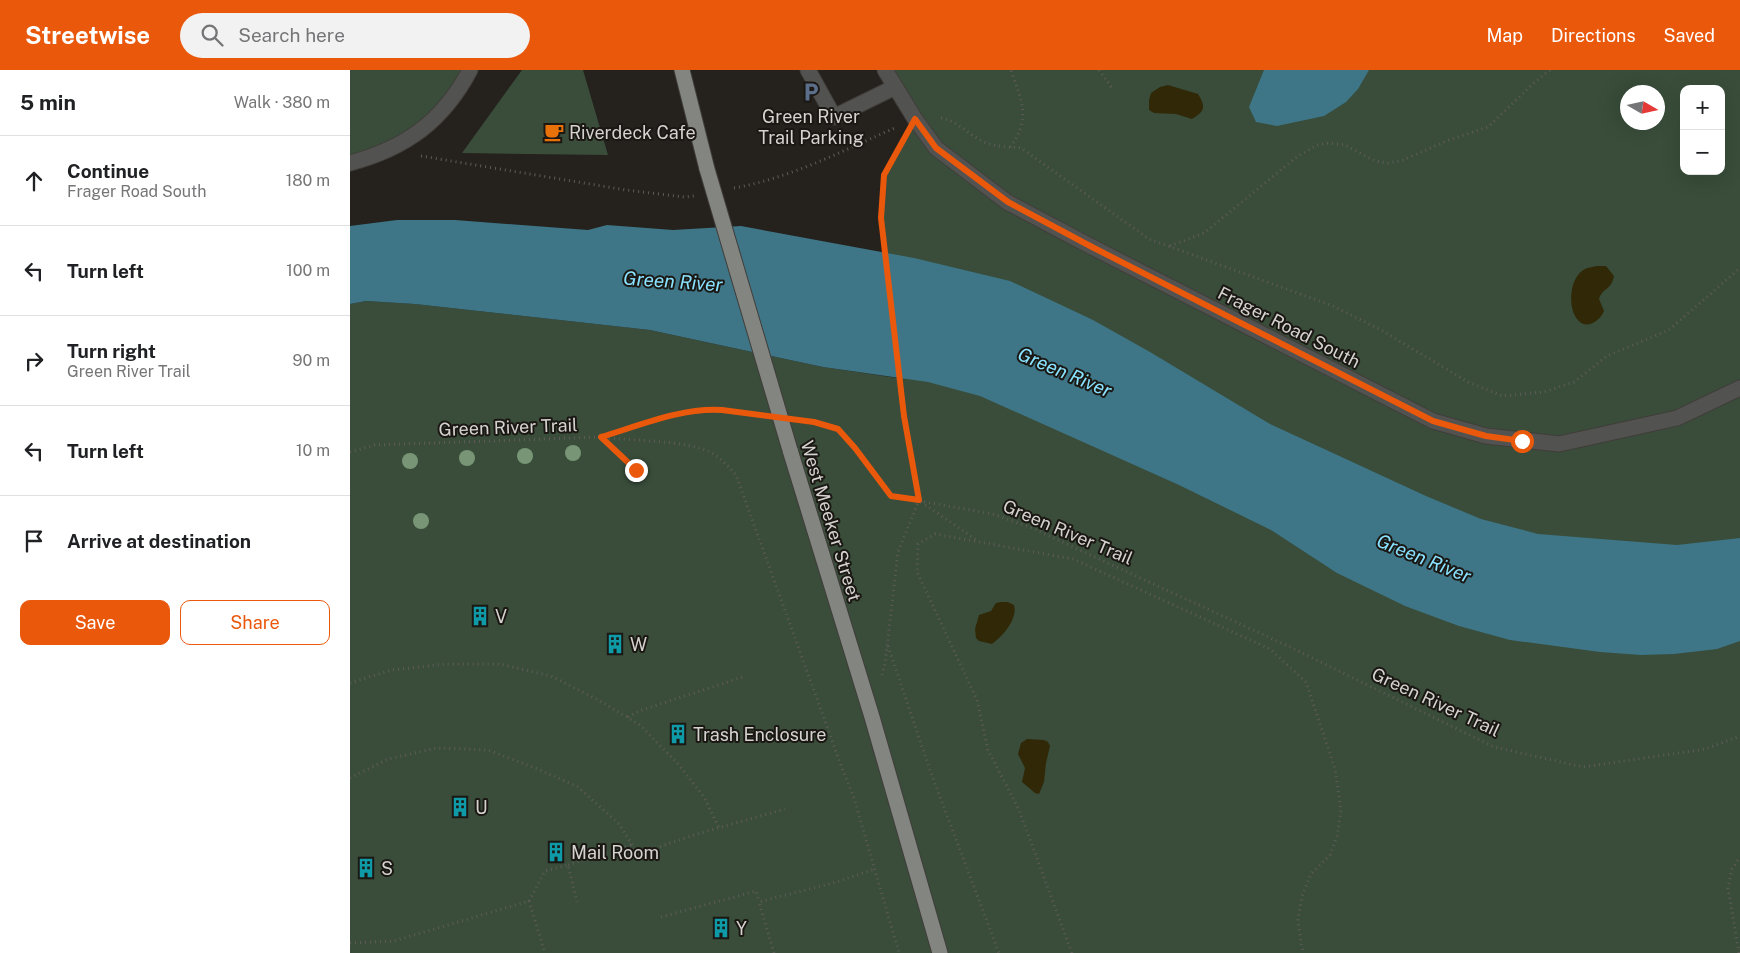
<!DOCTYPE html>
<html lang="en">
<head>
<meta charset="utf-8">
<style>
  :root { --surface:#fff; --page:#f2f2f2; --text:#202124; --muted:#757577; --line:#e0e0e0; --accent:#ea580c }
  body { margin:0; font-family:"Public Sans",sans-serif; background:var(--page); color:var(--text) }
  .controls { position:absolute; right:15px; top:15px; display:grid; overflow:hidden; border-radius:10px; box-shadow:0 5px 20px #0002 }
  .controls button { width:45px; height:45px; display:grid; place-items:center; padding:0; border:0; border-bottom:1px solid var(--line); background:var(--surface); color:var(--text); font:25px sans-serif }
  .compass { position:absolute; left:1270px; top:15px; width:45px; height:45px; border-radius:50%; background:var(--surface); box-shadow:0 5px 20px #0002; rotate:99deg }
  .stop { position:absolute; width:15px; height:15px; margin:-11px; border:4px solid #ea580c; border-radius:50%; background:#fff }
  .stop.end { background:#ea580c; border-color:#fff; box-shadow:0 1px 5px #0008 }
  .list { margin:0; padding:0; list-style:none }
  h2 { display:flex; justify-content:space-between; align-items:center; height:65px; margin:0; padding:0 20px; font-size:21px }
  h2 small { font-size:16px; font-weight:400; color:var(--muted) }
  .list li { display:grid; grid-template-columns:32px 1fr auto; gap:15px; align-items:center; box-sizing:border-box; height:90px; padding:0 20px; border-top:1px solid var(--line) }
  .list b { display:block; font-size:19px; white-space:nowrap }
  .list p { margin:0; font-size:16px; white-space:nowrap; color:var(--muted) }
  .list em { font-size:16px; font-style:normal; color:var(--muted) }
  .actions { display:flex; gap:10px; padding:15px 20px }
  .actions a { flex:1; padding:11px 0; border:1px solid var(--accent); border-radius:10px; text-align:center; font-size:18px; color:var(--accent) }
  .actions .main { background:var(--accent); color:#fff }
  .icon { flex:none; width:28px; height:28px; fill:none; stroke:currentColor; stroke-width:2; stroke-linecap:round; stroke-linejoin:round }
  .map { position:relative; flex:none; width:1390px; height:883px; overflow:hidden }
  header { display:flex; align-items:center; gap:30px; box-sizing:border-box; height:70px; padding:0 25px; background:var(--accent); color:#fff }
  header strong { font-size:24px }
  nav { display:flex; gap:28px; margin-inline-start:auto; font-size:18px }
  .search { width:350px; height:45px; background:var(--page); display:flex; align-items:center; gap:12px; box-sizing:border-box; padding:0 18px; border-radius:28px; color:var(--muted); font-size:19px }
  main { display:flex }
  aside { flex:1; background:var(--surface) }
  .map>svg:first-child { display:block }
  .green { fill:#394d3a; fill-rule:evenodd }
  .sand { fill:#302807 }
  .water { fill:#3e7687 }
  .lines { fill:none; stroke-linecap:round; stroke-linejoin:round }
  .minor-casing { stroke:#413d3a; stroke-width:17 }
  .major-casing { stroke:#413d3a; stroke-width:17 }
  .path { stroke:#5f5b58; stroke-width:3; stroke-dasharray:1 4; stroke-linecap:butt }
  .minor { stroke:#525351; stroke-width:15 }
  .major { stroke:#828580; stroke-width:15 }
  .major-bridge-casing { stroke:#413d3a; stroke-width:17; stroke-linecap:butt }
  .major-bridge { stroke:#828580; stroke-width:15 }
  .tree { fill:#789676 }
  .route { stroke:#ea580c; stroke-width:6 }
  .labels { text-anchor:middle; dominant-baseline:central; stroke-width:4; stroke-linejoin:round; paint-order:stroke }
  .poi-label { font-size:18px; fill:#d5d3d0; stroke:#1b1713; text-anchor:start }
  .street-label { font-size:18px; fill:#d5d3d0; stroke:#1b1713 }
  .water-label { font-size:19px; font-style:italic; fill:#89e2ff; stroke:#1b1713 }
</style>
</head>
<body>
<header>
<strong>Streetwise</strong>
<div class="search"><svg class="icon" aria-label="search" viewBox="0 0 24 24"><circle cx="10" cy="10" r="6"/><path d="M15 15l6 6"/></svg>Search here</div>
<nav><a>Map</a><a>Directions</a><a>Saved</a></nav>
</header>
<main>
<aside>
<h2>5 min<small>Walk · 380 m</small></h2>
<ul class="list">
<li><svg class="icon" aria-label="ahead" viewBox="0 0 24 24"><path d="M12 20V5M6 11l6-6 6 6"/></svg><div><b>Continue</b><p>Frager Road South</p></div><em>180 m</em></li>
<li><svg class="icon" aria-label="left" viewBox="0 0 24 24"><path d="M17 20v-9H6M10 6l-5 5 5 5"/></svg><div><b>Turn left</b></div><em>100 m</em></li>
<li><svg class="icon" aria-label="right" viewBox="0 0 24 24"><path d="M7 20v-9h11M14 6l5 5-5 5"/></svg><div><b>Turn right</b><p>Green River Trail</p></div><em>90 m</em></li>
<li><svg class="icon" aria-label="left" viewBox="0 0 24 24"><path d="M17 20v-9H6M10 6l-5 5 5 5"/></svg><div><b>Turn left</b></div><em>10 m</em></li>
<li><svg class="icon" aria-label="arrive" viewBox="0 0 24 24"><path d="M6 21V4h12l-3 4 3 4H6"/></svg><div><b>Arrive at destination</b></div></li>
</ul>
<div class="actions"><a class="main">Save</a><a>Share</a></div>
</aside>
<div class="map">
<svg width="1390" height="883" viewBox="0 0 1390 883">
  <rect width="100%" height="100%" fill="#25211d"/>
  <path class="green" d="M0,0H120L90,44L0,93Z
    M172,0H233L258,85L112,83Z
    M535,0H1390V883H0V234L16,231L65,234L300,260L473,297L547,308L531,148L534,105L565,49ZM1334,19H1371V101H1334ZM1278,22H1308V52H1278Z"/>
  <path class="sand" d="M818,15L848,24C856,37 855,41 842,49L826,44L804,43L799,40V30L801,23L810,17Z
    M1247,196H1256L1264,206C1261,221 1253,217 1249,229L1254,241C1250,251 1236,261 1227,249C1217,236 1220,206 1235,199C1239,197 1244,197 1247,196Z
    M651,532H658L664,535C668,549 653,566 642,574L629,571L626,568L625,559L629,545L641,541L646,533Z
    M677,669L694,670L698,672L700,676L696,693L694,712L689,724L685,723L672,712L675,698L668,684L671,673Z"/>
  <path class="water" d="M914,0H1019L1008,19L996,32L974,46L927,56L906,52L899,37Z
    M47,150H105L238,160L257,155L323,160L391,156L564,188L660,211L743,250L800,282L920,354L1076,426L1131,449L1188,464L1327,475L1390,468V571L1367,579L1324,584L1291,585L1250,582L1160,570L1109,556L1055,536L987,503L921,460L829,415L630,326L578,312L473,297L300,260L65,234L16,231L0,234V156Z"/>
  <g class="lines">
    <defs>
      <path id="minor" d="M458,0L484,47L545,17
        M535,0L565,49L586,78L657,132L742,177L1083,351L1136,366L1209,374L1327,348L1390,318
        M0,93C56,78 93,51 120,0"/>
      <path id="major" d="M332,0L357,99
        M440,380L522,647L590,883"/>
    </defs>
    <use href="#minor" class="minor-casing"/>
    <use href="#major" class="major-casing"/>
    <path class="path" d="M749,0L762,18
      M591,48C607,51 618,64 632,71C644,77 658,77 671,78L799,169L983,236L1031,260L1118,312L1152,326L1194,322L1224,312L1257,286L1319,260L1390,198
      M660,77C682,49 671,30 661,0
      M71,86L276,120L334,127L344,126
      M384,118C441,108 494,80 547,57
      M820,176L854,163L948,86L967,75L978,73L995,75L1025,91L1038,93L1053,90L1099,70L1138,57L1186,11L1200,0
      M453,351L488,359L505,378L541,426L643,444L682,458L940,577L1144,677L1233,697L1356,679L1390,666
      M252,368L286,400
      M254,368C280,370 338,371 360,382C370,387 378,396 386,405L492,698L504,728L549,883
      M0,382L25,375L251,367L340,341L357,339L407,345
      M571,432L628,471
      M538,576L581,703L649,883
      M532,605L535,594L548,482L569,430L554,346L531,148L534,105L554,70
      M0,613L42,600L95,594H150L201,606L250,631L290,655L329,695L354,727L369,758
      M278,647L289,641L396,606
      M0,708L38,689L87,678L138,680L190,700L228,717L269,754L288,784L344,765L435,739
      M218,795L283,774
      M179,831L195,883
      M311,847L406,821L409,832
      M0,873L44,871L179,831L195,801L218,795L227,832
      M424,883L409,832L483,813L525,799
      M722,883L669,740L638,680L627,630L567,502L568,474L585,464L723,489L920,579L956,612L985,699L991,740L987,766L980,785L961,804L952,826L948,850L951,873L954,883
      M1389,883L1378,818L1382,799L1390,787"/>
    <use href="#minor" class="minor"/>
    <use href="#major" class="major"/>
    <defs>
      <path id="major-bridge" d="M357,99L440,380"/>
    </defs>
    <use href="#major-bridge" class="major-bridge-casing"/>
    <use href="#major-bridge" class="major-bridge"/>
  </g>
  <g class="tree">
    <circle cx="223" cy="383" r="8"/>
    <circle cx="175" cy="386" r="8"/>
    <circle cx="117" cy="388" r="8"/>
    <circle cx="60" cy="391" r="8"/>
    <circle cx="71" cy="451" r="8"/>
  </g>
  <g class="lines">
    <path class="route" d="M286,400L251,367C288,356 333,337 372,340L464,352L488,359L505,378L541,426L569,430L554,346L531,148L534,105L565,49L586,78L658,132L742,177L1083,351L1136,366L1172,371"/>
  </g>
  <defs>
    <symbol id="parking-bare" viewBox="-9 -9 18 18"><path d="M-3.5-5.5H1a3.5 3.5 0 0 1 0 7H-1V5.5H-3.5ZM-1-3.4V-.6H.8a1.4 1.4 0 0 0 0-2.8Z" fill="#5c6f8a" stroke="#1b1713" stroke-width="2.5" paint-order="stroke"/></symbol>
    <symbol id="cafe-bare" viewBox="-9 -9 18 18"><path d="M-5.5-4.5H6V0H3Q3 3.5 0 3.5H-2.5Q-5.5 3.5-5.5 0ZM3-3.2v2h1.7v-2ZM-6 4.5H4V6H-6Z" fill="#e8710a" stroke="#1b1713" stroke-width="2.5" paint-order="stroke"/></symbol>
    <symbol id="building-bare" viewBox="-9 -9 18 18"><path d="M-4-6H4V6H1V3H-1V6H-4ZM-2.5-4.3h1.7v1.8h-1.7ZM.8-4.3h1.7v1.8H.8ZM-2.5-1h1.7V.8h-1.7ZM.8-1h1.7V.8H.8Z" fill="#0f9aa8" stroke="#1b1713" stroke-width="2.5" paint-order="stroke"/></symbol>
  </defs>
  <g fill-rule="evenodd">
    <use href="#parking-bare" x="447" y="8" width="28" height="28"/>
    <use href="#cafe-bare" x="190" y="48" width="28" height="28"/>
    <use href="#building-bare" x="116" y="532" width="28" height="28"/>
    <use href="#building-bare" x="251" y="560" width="28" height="28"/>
    <use href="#building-bare" x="314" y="650" width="28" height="28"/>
    <use href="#building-bare" x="96" y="723" width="28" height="28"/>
    <use href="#building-bare" x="192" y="768" width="28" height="28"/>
    <use href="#building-bare" x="2" y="784" width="28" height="28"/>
    <use href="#building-bare" x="357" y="844" width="28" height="28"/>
  </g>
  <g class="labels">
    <g class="poi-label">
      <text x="461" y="46" text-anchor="middle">Green River<tspan x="461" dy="21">Trail Parking</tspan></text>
      <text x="219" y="62">Riverdeck Cafe</text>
      <text x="145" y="546">V</text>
      <text x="280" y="574">W</text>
      <text x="343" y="664">Trash Enclosure</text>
      <text x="125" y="737">U</text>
      <text x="221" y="782">Mail Room</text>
      <text x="31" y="798">S</text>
      <text x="386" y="858">Y</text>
    </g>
    <g class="street-label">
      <text transform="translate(939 257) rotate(27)">Frager Road South</text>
      <text transform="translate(158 357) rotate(-2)">Green River Trail</text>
      <text transform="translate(481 451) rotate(73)">West Meeker Street</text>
      <text transform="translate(718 462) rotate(23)">Green River Trail</text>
      <text transform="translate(1086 632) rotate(25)">Green River Trail</text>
    </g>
    <g class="water-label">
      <text transform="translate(323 211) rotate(4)">Green River</text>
      <text transform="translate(715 302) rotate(23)">Green River</text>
      <text transform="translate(1074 488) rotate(22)">Green River</text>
    </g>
  </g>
</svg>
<div class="controls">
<button>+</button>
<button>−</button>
</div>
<svg class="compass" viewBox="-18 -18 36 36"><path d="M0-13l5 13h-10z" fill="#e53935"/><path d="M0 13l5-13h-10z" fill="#757577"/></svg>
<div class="stop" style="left:1172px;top:371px"></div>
<div class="stop end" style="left:286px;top:400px"></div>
</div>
</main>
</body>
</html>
